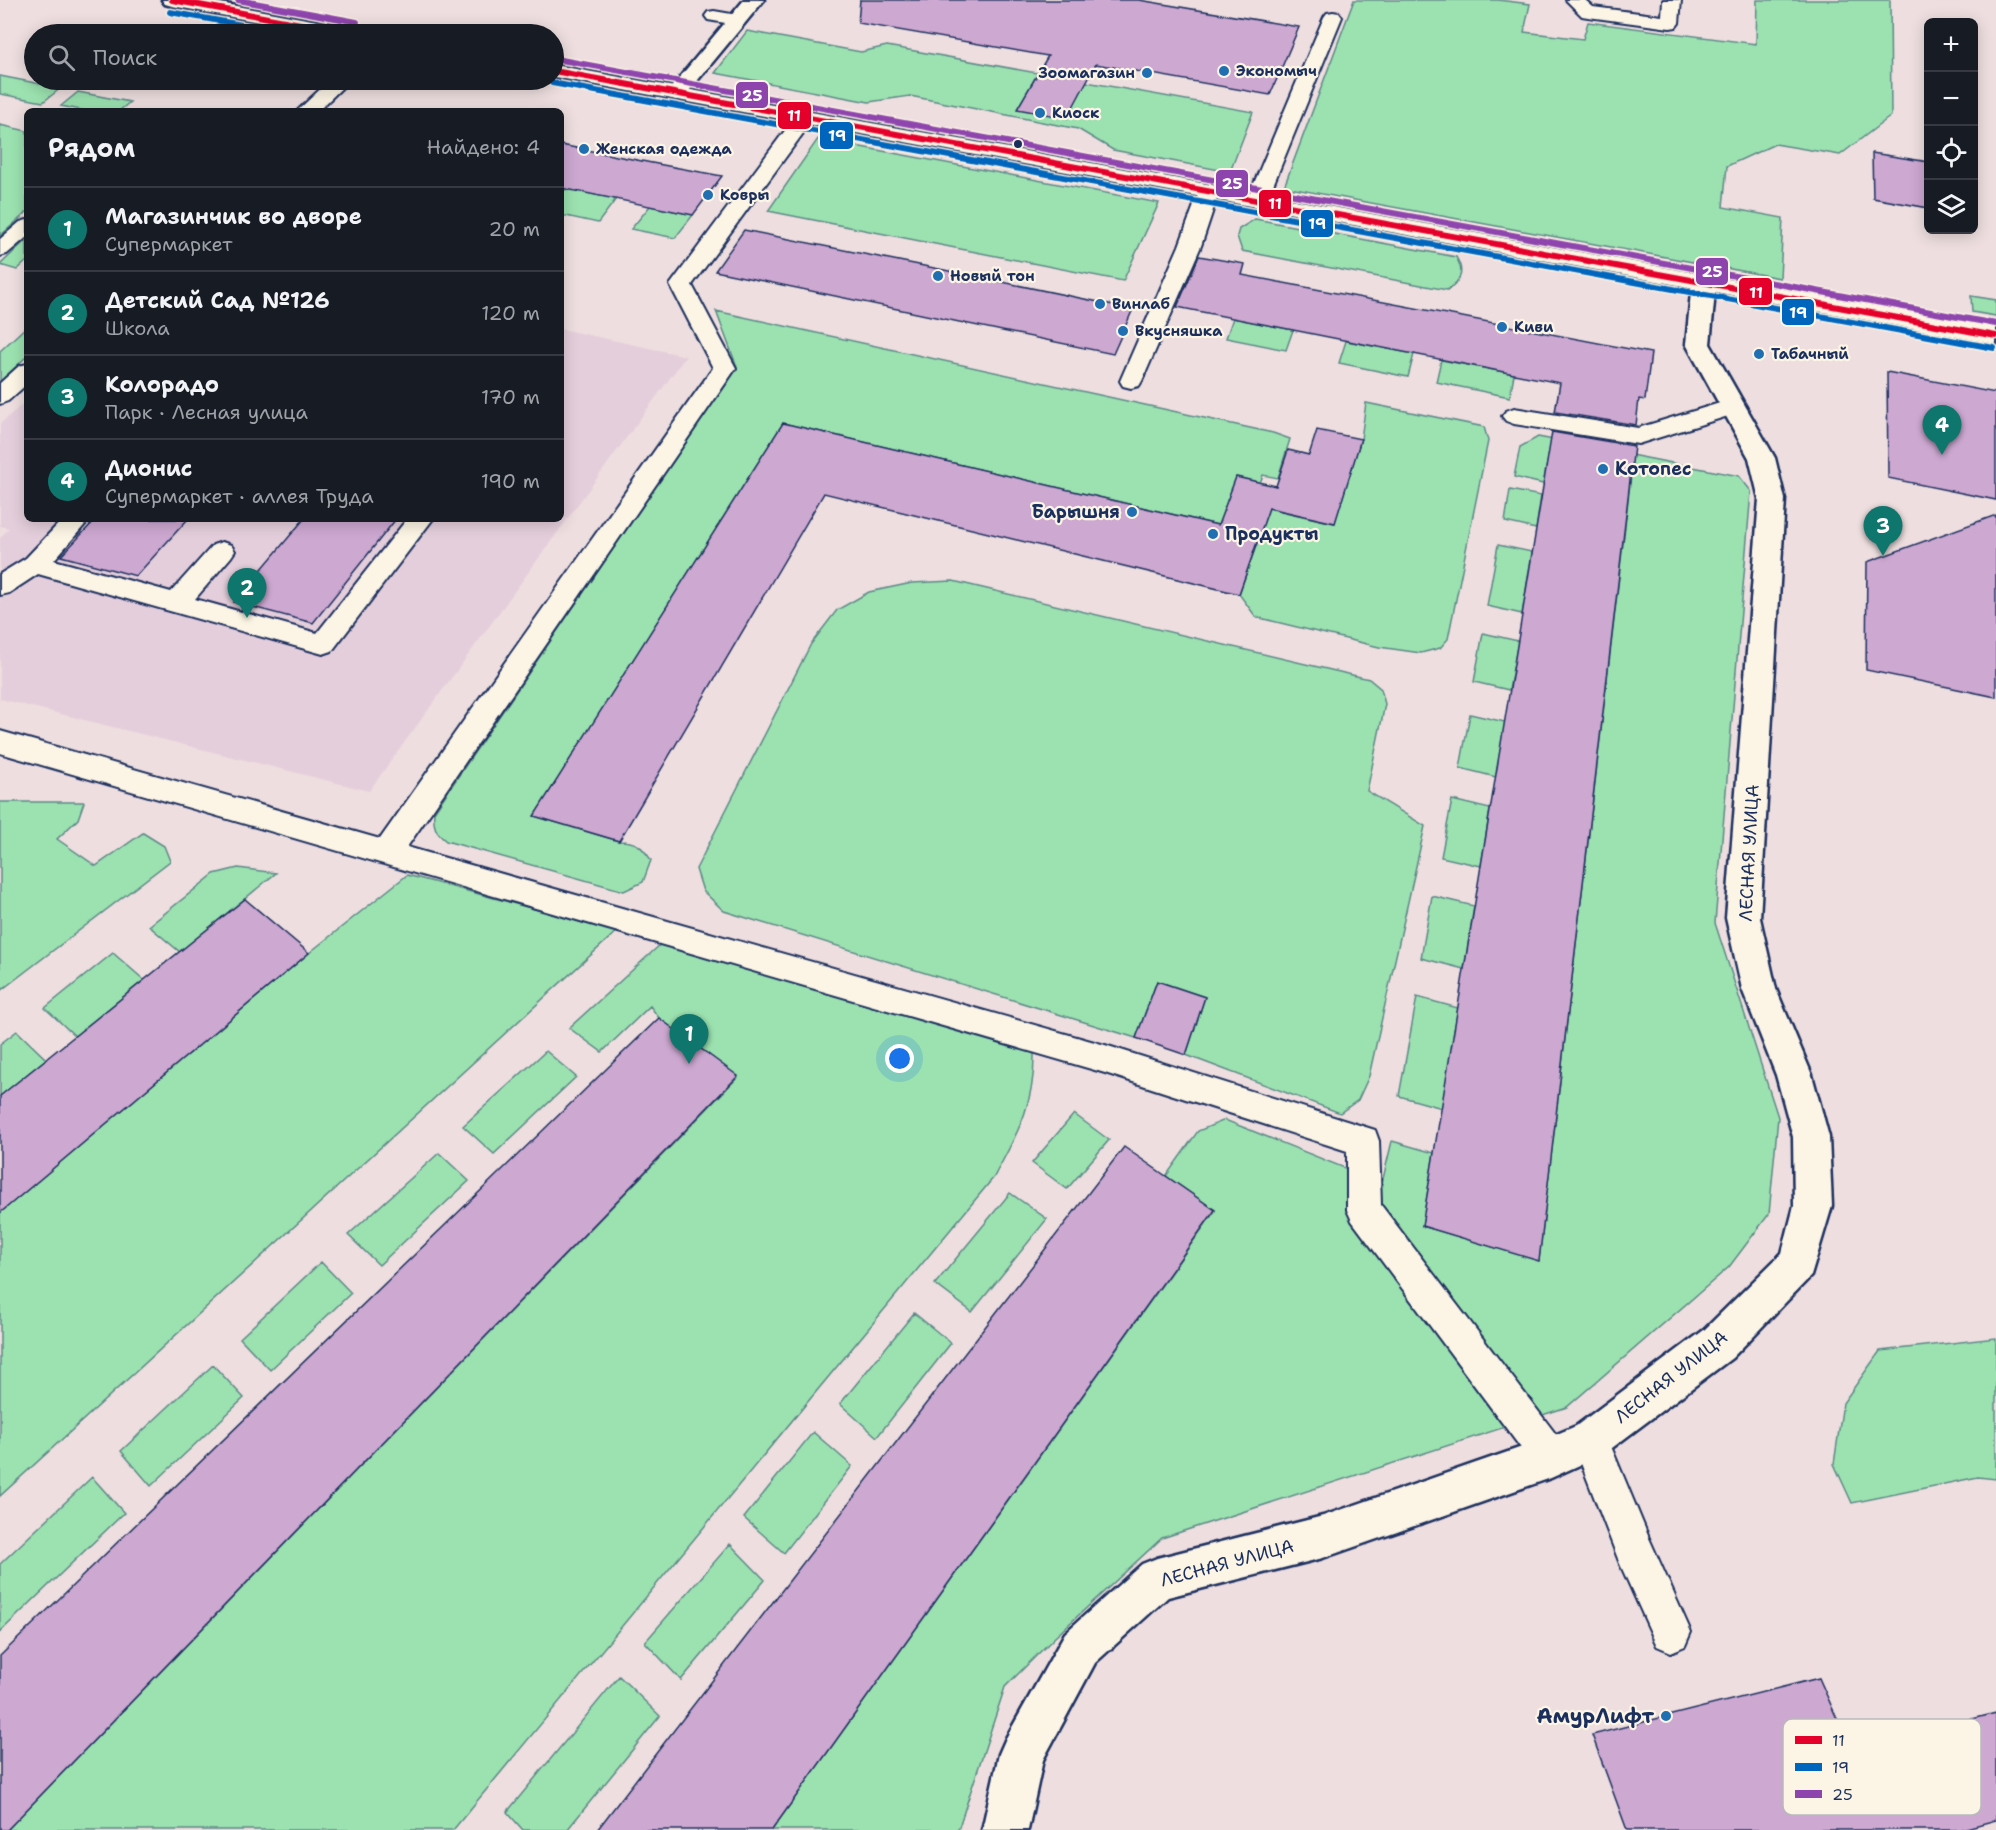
<!DOCTYPE html>
<html lang="ru">
<head>
<meta charset="utf-8">
<style>
  :root { --surface:#171b24; --page:#242831; --text:#f1f3f6; --muted:#9ea1a6; --line:#363941; --accent:#0f766e }
  body { margin:0; font-family:"Shantell Sans",sans-serif; background:var(--page); color:var(--text) }
  .controls { position:absolute; right:18px; top:18px; display:grid; overflow:hidden; border-radius:9px; box-shadow:0 3px 15px #0003 }
  .controls button { width:54px; height:54px; display:grid; place-items:center; padding:0; border:0; border-bottom:2px solid var(--line); background:var(--surface); color:var(--text); font:30px sans-serif }
  .you { position:absolute; left:900px; top:1059px; width:21px; height:21px; margin:-15px; border:4px solid #fff; border-radius:50%; background:#1a73e8; box-shadow:0 0 0 9px #1a73e833 }
  .badge { display:grid; place-items:center; width:39px; height:39px; border-radius:50%; background:var(--accent); color:#fff; font-size:20px; font-weight:700 }
  .pin { position:absolute; translate:-50% -50px; filter:drop-shadow(0 2px 3px #0008) }
  .pin::after { content:''; position:absolute; top:32px; width:21px; height:18px; background:inherit; clip-path:polygon(0 0,100% 0,50% 100%) }
  .list { margin:0; padding:0; list-style:none }
  h2 { display:flex; justify-content:space-between; align-items:center; height:78px; margin:0; padding:0 24px; font-size:26px }
  h2 small { font-size:20px; font-weight:400; color:var(--muted) }
  .list li { display:grid; grid-template-columns:39px 1fr auto; gap:18px; align-items:center; box-sizing:border-box; height:84px; padding:0 24px; border-top:2px solid var(--line) }
  .list b { display:block; font-size:22px; white-space:nowrap }
  .list p { margin:0; font-size:20px; white-space:nowrap; color:var(--muted) }
  .list em { font-size:20px; font-style:normal; color:var(--muted) }
  .icon { flex:none; width:33px; height:33px; fill:none; stroke:currentColor; stroke-width:2; stroke-linecap:round; stroke-linejoin:round }
  .map { position:relative; flex:none; width:1996px; height:1830px; overflow:hidden }
  .search { position:absolute; background:var(--surface); box-shadow:0 3px 15px #0003; left:24px; top:24px; width:540px; height:66px; display:flex; align-items:center; gap:15px; box-sizing:border-box; padding:0 21px; border-radius:33px; color:var(--muted); font-size:22px }
  .panel { position:absolute; background:var(--surface); box-shadow:0 3px 15px #0003; left:24px; top:108px; width:540px; height:414px; border-radius:9px }
  .map>svg:first-child { display:block }
  .built { fill:#e4cedb }
  .green { fill:#9ce2b0; stroke:#5c8887; stroke-width:1.5 }
  .building { fill:#cda8d1; stroke:#1b2f5e; stroke-width:1.5 }
  .lines { fill:none; stroke-linecap:round; stroke-linejoin:round }
  .service-casing { stroke:#1b2f5e; stroke-width:4 }
  .minor-casing { stroke:#1b2f5e; stroke-width:5 }
  .tertiary-casing { stroke:#1b2f5e; stroke-width:5 }
  .service { fill:#fcf5e5; fill-rule:evenodd }
  .minor { fill:#fcf5e5; fill-rule:evenodd }
  .tertiary { fill:#fcf5e5; fill-rule:evenodd }
  .bus-1-casing { stroke:#fcf5e5; stroke-width:9 }
  .bus-2-casing { stroke:#fcf5e5; stroke-width:9 }
  .bus-3-casing { stroke:#fcf5e5; stroke-width:9 }
  .bus-1 { stroke:#e4002b; stroke-width:6 }
  .bus-2 { stroke:#0065bd; stroke-width:6 }
  .bus-3 { stroke:#8e44ad; stroke-width:6 }
  .poi-dot { fill:#1f6fb2; stroke:#fcf5e5; stroke-width:2 }
  .bus-dot { fill:#1b2f5e; stroke:#fcf5e5; stroke-width:2 }
  .labels { text-anchor:middle; dominant-baseline:central; stroke-width:4.5; stroke-linejoin:round; paint-order:stroke }
  .far-poi-label { font-size:15px; font-weight:bold; fill:#1b2f5e; stroke:#fcf5e5; text-anchor:start }
  .poi-label { font-size:18px; font-weight:bold; fill:#1b2f5e; stroke:#fcf5e5; text-anchor:start }
  .street-label { font-size:18px; fill:#1b2f5e; stroke:#fcf5e5 }
  .near-poi-label { font-size:21px; font-weight:bold; fill:#1b2f5e; stroke:#fcf5e5; text-anchor:end }
  .key { fill:#fcf5e5; stroke:#b8babc; stroke-width:1.5 }
  .key-label { font-size:16px; fill:#1b2f5e }
  .line-badge { stroke:#fcf5e5; stroke-width:2 }
  .badge-label { font-size:16px; text-anchor:middle; font-weight:bold; fill:#fff }
</style>
</head>
<body>
<div class="map">
<svg width="1996" height="1830" viewBox="0 0 1996 1830">
  <rect width="100%" height="100%" fill="#eededf"/>
  <filter id="ink" filterUnits="userSpaceOnUse"><feTurbulence type="fractalNoise" baseFrequency=".0167" numOctaves="2"/><feDisplacementMap in="SourceGraphic" scale="12" xChannelSelector="R" yChannelSelector="G"/><feConvolveMatrix kernelMatrix="1 2 1 2 8 2 1 2 1" color-interpolation-filters="sRGB"/></filter>
  <g filter="url(#ink)">
    <path class="built" d="M561,329L686,356L369,791L0,699V538L9,528L0,526V424L27,400V519H561Z"/>
    <path class="green" d="M1354,0H1498L1530,4L1524,32L1583,39L1588,22L1756,44L1757,0H1890L1891,116L1840,155L1775,144L1727,166L1723,207L1783,218L1780,278L1284,187Z
      M747,31L861,52L887,46L1253,112L1230,172L1113,150L1078,129L910,96L869,102L715,73Z
      M0,76L61,88L43,102L0,94Z
      M78,92L130,102L119,111H86L61,106Z
      M0,125L27,131V212L0,236Z
      M818,139L1159,203L1123,281L768,211Z
      M566,189L616,199L598,223L561,215V194Z
      M650,206L693,215L675,238L631,229Z
      M1255,219L1456,257C1465,272 1461,281 1447,290L1242,251L1237,236L1239,229Z
      M27,239V261L17,270L0,265Z
      M1971,296L1996,300V316L1972,312Z
      M716,311L1273,433L1290,439L1278,478L1263,475L1260,483L1228,499L1334,523L1361,439L1366,403L1484,427L1488,441L1448,639L1440,648L1421,653L1379,647L1256,617L1239,594L1260,535L783,423L535,816L619,841C636,841 642,846 651,860L643,882L624,891L446,841C435,832 433,826 434,812L737,367Z
      M1233,318L1293,330L1286,350L1226,338Z
      M27,326V356L0,382V351Z
      M1346,341L1414,354L1408,377L1339,363Z
      M1441,360L1514,374L1510,397L1436,382Z
      M1538,437L1739,476L1751,491L1715,923L1778,1117L1769,1214L1729,1267L1567,1407L1162,1538L1055,1637L1005,1687L958,1830H772L1215,1211L1166,1176L1198,1131L1225,1120L1382,1183L1392,1141L1434,1153L1422,1226L1539,1260L1631,475L1548,458L1543,484L1514,477L1520,447Z
      M1510,490L1541,496L1536,529L1505,522Z
      M1498,545L1532,552L1522,614L1487,606Z
      M953,581L1369,679L1381,689L1385,704L1367,791L1425,826L1369,1076L1358,1100L1340,1113L1186,1055L1205,997L1157,981L1136,1038L724,911L703,891L696,869L811,644L837,610L869,592L912,583Z
      M1483,633L1518,641L1509,690L1474,682Z
      M1470,714L1505,722L1496,777L1460,768Z
      M1452,800L1490,809L1481,866L1441,857Z
      M0,802H84L78,819L57,839L96,866L143,833L164,846L170,861L0,991Z
      M238,868L276,873L180,952L149,926L214,874Z
      M407,875L617,931L0,1496V1213L309,953Z
      M1432,896L1474,906L1464,969L1421,958Z
      M662,943L1034,1053C1035,1104 1017,1134 994,1177L453,1830H7L738,1077L659,1018L650,1006L602,1052L569,1028Z
      M113,953L144,980L75,1036L45,1008Z
      M1417,997L1458,1008L1442,1108L1399,1096Z
      M17,1031L46,1059L0,1096V1044Z
      M546,1051L576,1077L494,1154L463,1126Z
      M1074,1114L1109,1140L1067,1189L1032,1163Z
      M439,1153L469,1181L379,1265L348,1235Z
      M1010,1193L1047,1219L972,1312L935,1284Z
      M321,1262L351,1293L270,1370L240,1338Z
      M914,1313L951,1343L877,1437L840,1404Z
      M1996,1338V1479L1978,1477L1852,1503L1834,1464L1843,1403L1880,1351Z
      M213,1365L244,1398L151,1486L121,1451Z
      M813,1432L852,1466L784,1553L744,1518Z
      M92,1477L124,1513L0,1632V1564Z
      M730,1544L765,1580L681,1680L645,1642Z
      M619,1676L660,1716L567,1830H523L507,1812Z"/>
    <path class="building" d="M860,0H1139L1299,27L1270,95L1096,64L1067,118L1017,109L1048,56L858,23Z
      M561,145L652,163L722,176L693,215L561,188Z
      M1872,153L1929,162V208L1873,198Z
      M744,230L954,272L1133,309L1113,354L715,271Z
      M1199,256L1245,264L1242,275L1651,353L1645,400L1639,399L1636,425L1555,412L1560,383L1177,307Z
      M1887,372L1996,393V500L1888,478Z
      M783,423L1218,525L1236,477L1276,486L1288,450L1309,455L1317,430L1361,439L1335,523L1269,508L1239,594L824,493L619,841L534,816Z
      M1552,432L1634,446L1539,1261L1422,1226Z
      M1996,515V697L1866,670L1867,562Z
      M96,519H188L136,576L61,556Z
      M304,519H396L313,623L234,602Z
      M245,899L309,953L0,1213V1096Z
      M1157,981L1205,997L1186,1055L1136,1038Z
      M659,1018L738,1076L7,1830H0V1656Z
      M1124,1147L1215,1210L772,1830H597Z
      M1819,1678L1851,1750L1996,1713V1820L1959,1830H1627L1592,1735Z"/>
    <g class="lines">
      <defs>
        <path id="service" d="M1566,0H1585L1593,7L1662,16L1663,0H1681L1679,23L1676,27L1670,28L1588,17L1582,16Z
          M714,11L743,16L746,20L743,24L737,25L708,20L705,16L708,12Z
          M1333,12L1339,13L1342,17L1267,200L1264,204L1257,206L1250,204L1247,200L1324,17L1327,13Z
          M330,80H350L318,111H297Z
          M805,111L812,113L815,117L692,285L736,368L407,847L1105,1045L1375,1130L1379,1141L1381,1205L1564,1445L1570,1458L1564,1471L1551,1477L1538,1471L1352,1221L1347,1210V1151L1105,1073L0,753V731L380,839L713,368L670,285L798,113Z
          M1209,186L1216,188L1219,192L1201,246L1142,381L1139,386L1131,388L1123,386L1120,381L1179,246L1199,192L1202,188Z
          M27,220V237L7,254L0,256V239L20,222Z
          M27,364V384L8,401L0,404V383L19,366Z
          M1733,399L1741,402L1745,407L1741,412L1638,444L1514,424L1506,421L1502,416L1506,411L1514,408L1638,428Z
          M63,519H90L54,560L171,592L213,545L222,542L231,545L235,551L231,557L195,599L317,633L407,519H433L332,651L323,654L38,574L9,593L0,595V574L26,558Z
          M1590,1422L1603,1427L1649,1538L1691,1632L1685,1646L1671,1652L1657,1646L1620,1564L1572,1440L1577,1427Z"/>
        <path id="minor" d="M744,0H764L683,98L676,100L669,98L665,94L669,90Z
          M1704,275L1712,277L1716,282L1710,344L1775,458L1785,499L1760,918L1776,989L1812,1075L1829,1137L1832,1206L1811,1276L1732,1358L1604,1454L1551,1478L1323,1558L1168,1597L1095,1663L1043,1760L1028,1830H982L999,1754L1006,1738L1065,1633L1142,1564L1157,1558L1323,1516L1545,1439L1576,1426L1704,1330L1782,1253L1794,1206L1793,1137L1776,1075L1742,989L1726,918L1759,499L1749,458L1686,344L1692,282L1696,277Z"/>
        <path id="tertiary" d="M162,0H204L355,28L362,30L365,34H325L172,6L165,4Z
          M554,65L1996,328V344L554,77Z"/>
      </defs>
      <use href="#service" class="service-casing"/>
      <use href="#minor" class="minor-casing"/>
      <use href="#tertiary" class="tertiary-casing"/>
      <use href="#service" class="service"/>
      <use href="#minor" class="minor"/>
      <use href="#tertiary" class="tertiary"/>
      <defs>
        <path id="bus-1" d="M172,0L355,34
          M554,71L1996,336"/>
        <path id="bus-2" d="M170,12L292,34
          M552,83L1994,348"/>
        <path id="bus-3" d="M238,0L357,22
          M556,59L1996,324"/>
      </defs>
      <use href="#bus-1" class="bus-1-casing"/>
      <use href="#bus-2" class="bus-2-casing"/>
      <use href="#bus-3" class="bus-3-casing"/>
      <use href="#bus-1" class="bus-1"/>
      <use href="#bus-2" class="bus-2"/>
      <use href="#bus-3" class="bus-3"/>
    </g>
  </g>
  <g class="poi-dot">
    <circle cx="1224" cy="71" r="6"/>
    <circle cx="1147" cy="73" r="6"/>
    <circle cx="1040" cy="113" r="6"/>
    <circle cx="584" cy="149" r="6"/>
    <circle cx="708" cy="195" r="6"/>
    <circle cx="938" cy="276" r="6"/>
    <circle cx="1100" cy="304" r="6"/>
    <circle cx="1502" cy="327" r="6"/>
    <circle cx="1123" cy="331" r="6"/>
    <circle cx="1759" cy="354" r="6"/>
    <circle cx="1603" cy="469" r="6"/>
    <circle cx="1132" cy="512" r="6"/>
    <circle cx="1213" cy="534" r="6"/>
    <circle cx="1666" cy="1716" r="6"/>
  </g>
  <circle class="bus-dot" cx="1018" cy="144" r="5"/>
  <g class="labels">
    <g class="far-poi-label">
      <text x="1236" y="71">Экономыч</text>
      <text x="1135" y="73" text-anchor="end">Зоомагазин</text>
      <text x="1052" y="113">Киоск</text>
      <text x="596" y="149">Женская одежда</text>
      <text x="720" y="195">Ковры</text>
      <text x="950" y="276">Новый тон</text>
      <text x="1112" y="304">Винлаб</text>
      <text x="1514" y="327">Киви</text>
      <text x="1135" y="331">Вкусняшка</text>
      <text x="1771" y="354">Табачный</text>
    </g>
    <g class="poi-label">
      <text x="1615" y="469">Котопес</text>
      <text x="1120" y="512" text-anchor="end">Барышня</text>
      <text x="1225" y="534">Продукты</text>
    </g>
    <g class="street-label">
      <text transform="translate(1749 853) rotate(-87)">ЛЕСНАЯ УЛИЦА</text>
      <text transform="translate(1671 1377) rotate(-38)">ЛЕСНАЯ УЛИЦА</text>
      <text transform="translate(1227 1563) rotate(-15)">ЛЕСНАЯ УЛИЦА</text>
    </g>
    <g class="near-poi-label">
      <text x="1654" y="1716">АмурЛифт</text>
    </g>
  </g>
  <rect x="1783" y="1719" width="198" height="96" rx="9" class="key"/>
  <rect x="1795" y="1736" width="27" height="8" fill="#e4002b"/>
  <rect x="1795" y="1763" width="27" height="8" fill="#0065bd"/>
  <rect x="1795" y="1790" width="27" height="8" fill="#8e44ad"/>
  <g class="key-label">
    <text x="1832" y="1746">11</text>
    <text x="1832" y="1773">19</text>
    <text x="1832" y="1800">25</text>
  </g>
  <g class="line-badge">
    <rect x="735" y="81" width="34" height="28" rx="6" fill="#8e44ad"/>
    <rect x="777" y="101" width="35" height="29" rx="6" fill="#e4002b"/>
    <rect x="819" y="121" width="35" height="29" rx="6" fill="#0065bd"/>
    <rect x="1215" y="169" width="34" height="29" rx="6" fill="#8e44ad"/>
    <rect x="1258" y="189" width="34" height="29" rx="6" fill="#e4002b"/>
    <rect x="1300" y="209" width="34" height="29" rx="6" fill="#0065bd"/>
    <rect x="1695" y="257" width="34" height="29" rx="6" fill="#8e44ad"/>
    <rect x="1738" y="277" width="35" height="29" rx="6" fill="#e4002b"/>
    <rect x="1781" y="298" width="34" height="28" rx="6" fill="#0065bd"/>
  </g>
  <g class="badge-label">
    <text x="752" y="101">25</text>
    <text x="794" y="121">11</text>
    <text x="837" y="141">19</text>
    <text x="1232" y="189">25</text>
    <text x="1275" y="209">11</text>
    <text x="1317" y="229">19</text>
    <text x="1712" y="277">25</text>
    <text x="1756" y="298">11</text>
    <text x="1798" y="318">19</text>
  </g>
</svg>
<div class="controls">
<button>+</button>
<button>−</button>
<button><svg class="icon" aria-label="locate" viewBox="0 0 24 24"><circle cx="12" cy="12" r="6"/><path d="M12 2v4M12 18v4M2 12h4M18 12h4"/></svg></button>
<button><svg class="icon" aria-label="layers" viewBox="0 0 24 24"><path d="M12 4l9 5-9 5-9-5zM3 14l9 5 9-5"/></svg></button>
</div>
<div class="you"></div>
<div class="pin badge" style="left:689px;top:1064px">1</div>
<div class="pin badge" style="left:247px;top:618px">2</div>
<div class="pin badge" style="left:1883px;top:556px">3</div>
<div class="pin badge" style="left:1942px;top:455px">4</div>
<div class="search"><svg class="icon" aria-label="search" viewBox="0 0 24 24"><circle cx="10" cy="10" r="6"/><path d="M15 15l6 6"/></svg>Поиск</div>
<section class="panel">
<h2>Рядом<small>Найдено: 4</small></h2>
<ul class="list">
<li><span class="badge">1</span><div><b>Магазинчик во дворе</b><p>Супермаркет</p></div><em>20 m</em></li>
<li><span class="badge">2</span><div><b>Детский Сад №126</b><p>Школа</p></div><em>120 m</em></li>
<li><span class="badge">3</span><div><b>Колорадо</b><p>Парк · Лесная улица</p></div><em>170 m</em></li>
<li><span class="badge">4</span><div><b>Дионис</b><p>Супермаркет · аллея Труда</p></div><em>190 m</em></li>
</ul>
</section>
</div>
</body>
</html>
